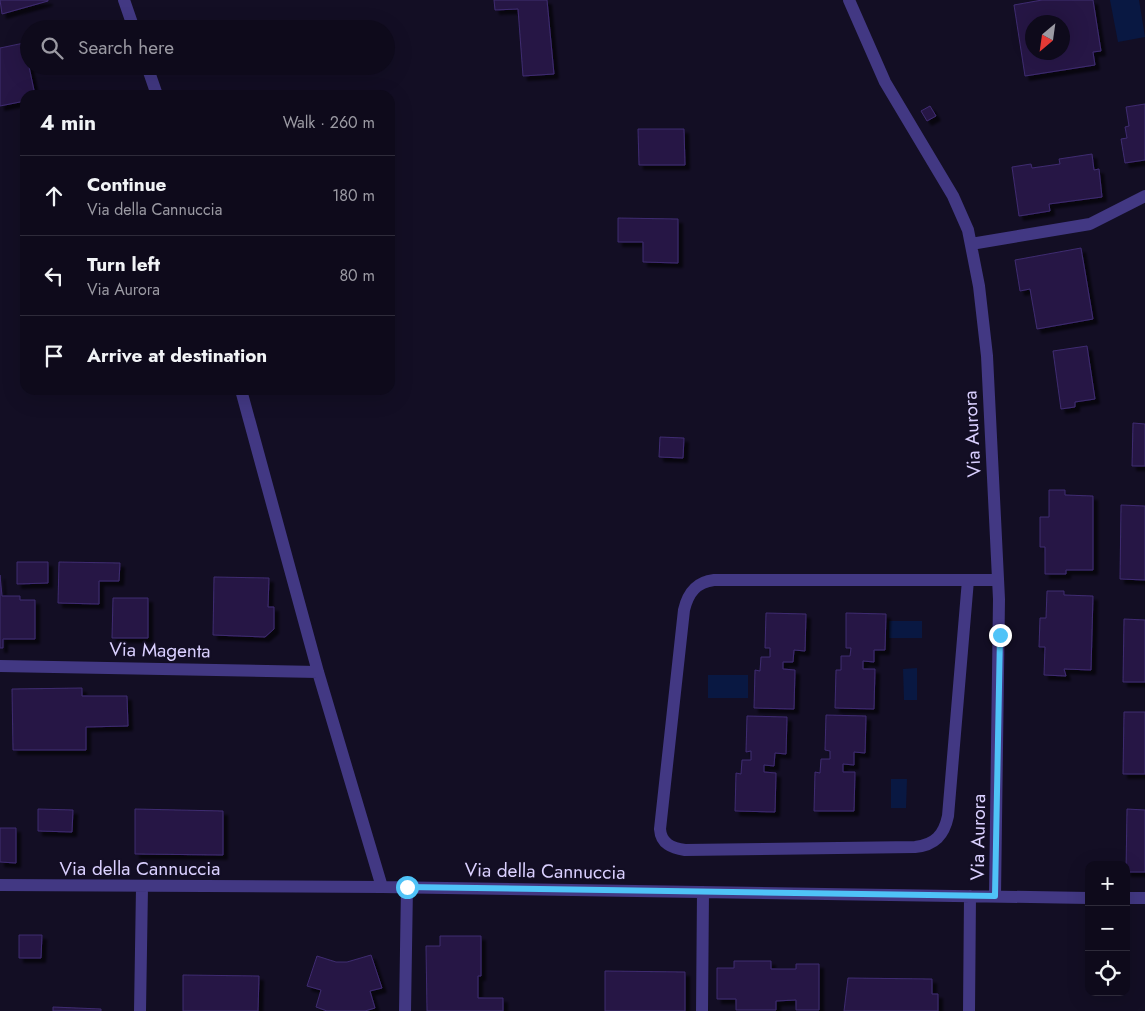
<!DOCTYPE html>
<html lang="en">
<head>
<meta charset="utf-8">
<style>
  :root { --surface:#0e0a1b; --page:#171324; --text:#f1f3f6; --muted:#9b9aa3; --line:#2e2b3a }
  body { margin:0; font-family:Jost,sans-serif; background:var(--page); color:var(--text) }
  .controls { position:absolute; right:15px; bottom:15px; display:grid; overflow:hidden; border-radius:10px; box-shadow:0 5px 20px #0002 }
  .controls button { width:45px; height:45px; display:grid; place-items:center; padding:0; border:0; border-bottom:1px solid var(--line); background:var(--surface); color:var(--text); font:25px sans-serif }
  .compass { position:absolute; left:1025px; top:15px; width:45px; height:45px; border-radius:50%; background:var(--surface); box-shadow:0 5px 20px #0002; rotate:209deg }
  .stop { position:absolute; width:15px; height:15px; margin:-11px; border:4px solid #4fc3f7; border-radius:50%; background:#fff }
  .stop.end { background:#4fc3f7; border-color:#fff; box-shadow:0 1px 5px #0008 }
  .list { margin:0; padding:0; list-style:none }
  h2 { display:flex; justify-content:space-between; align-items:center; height:65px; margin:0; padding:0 20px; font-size:21px }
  h2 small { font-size:16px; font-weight:400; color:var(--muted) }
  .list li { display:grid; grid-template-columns:32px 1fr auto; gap:15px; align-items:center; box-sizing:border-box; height:80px; padding:0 20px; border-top:1px solid var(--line) }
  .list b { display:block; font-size:19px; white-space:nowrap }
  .list p { margin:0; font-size:16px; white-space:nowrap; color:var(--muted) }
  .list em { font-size:16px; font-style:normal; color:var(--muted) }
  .icon { flex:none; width:28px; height:28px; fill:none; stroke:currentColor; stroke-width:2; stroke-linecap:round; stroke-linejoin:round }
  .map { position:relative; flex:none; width:1145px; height:1011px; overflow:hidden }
  .search { position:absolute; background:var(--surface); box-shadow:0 5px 20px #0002; left:20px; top:20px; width:375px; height:55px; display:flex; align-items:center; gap:12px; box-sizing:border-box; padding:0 18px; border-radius:28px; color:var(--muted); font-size:19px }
  .panel { position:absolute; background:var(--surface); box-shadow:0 5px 20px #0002; left:20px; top:90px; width:375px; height:305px; border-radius:15px }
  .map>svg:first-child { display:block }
  .water { fill:#091842 }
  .building { fill:#261945; stroke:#3f2b71; fill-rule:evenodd; filter:url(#shadow) }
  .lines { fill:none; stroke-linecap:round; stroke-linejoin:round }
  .minor { stroke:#423883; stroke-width:12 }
  .route { stroke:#4fc3f7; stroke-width:6 }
  .labels { text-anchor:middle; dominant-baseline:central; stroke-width:4; stroke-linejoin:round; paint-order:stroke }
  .street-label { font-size:19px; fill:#dad0ff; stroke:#130e24 }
</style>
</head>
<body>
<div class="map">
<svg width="1145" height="1011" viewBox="0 0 1145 1011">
  <defs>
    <filter id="shadow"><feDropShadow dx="4.5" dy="4.5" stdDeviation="1" flood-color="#0009"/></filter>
  </defs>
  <rect width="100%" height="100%" fill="#130e24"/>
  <path class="water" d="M1110,0H1139L1145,37L1118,42Z
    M889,621H922V638H889Z
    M917,668V700H904L903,669Z
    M708,675H748V698H708Z
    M891,779H907L906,808H891Z"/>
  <path class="building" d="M0,0H48V1L2,14Z
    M494,0H547L554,74L523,76L518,9L495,10Z
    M1042,0H1093L1101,51L1093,52L1095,65L1025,76L1014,5ZM1032,22H1062V52H1032Z
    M24,43L35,95H25V101L0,106V48Z
    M1145,104V160L1125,163L1121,139L1127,138L1125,127L1129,126L1126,107Z
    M930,106L936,116L927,121L921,111Z
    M638,129H684L685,165H639Z
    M1092,154L1094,170L1099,169L1102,197L1049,204L1050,211L1019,216L1012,167L1031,164L1032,168L1060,164L1059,159Z
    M618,218L678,219V263L643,262V242H618Z
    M1081,248L1093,319L1037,329L1030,289L1020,291L1015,260Z
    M1087,346L1095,399L1075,402V407L1061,409L1053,351Z
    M1133,423L1145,424V466H1132Z
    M660,437L684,438L683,458L659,457Z
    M1049,490H1065V495L1093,496V570H1066V574H1045V547H1040V517H1049Z
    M1121,505L1145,506V580L1120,579Z
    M17,562H48V583L17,584Z
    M59,562L120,563L119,581H99V604L58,603Z
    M0,575L2,596H20V600H35V639H3V648H0Z
    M214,577L269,578L268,607H274V629L265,637L213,635Z
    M1047,591H1064V595L1093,596L1091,670L1064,669L1066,676L1044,675L1045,647H1039L1040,618H1046Z
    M113,598H148V638H112Z
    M766,613L806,614L805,651L794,650L793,662H783V669L795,670L794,709L754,708L755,670L760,671L761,657H770V648H765Z
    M846,613L886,614L885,650H874V662L863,661V669H875L874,709L835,708L836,670H841V656H850L851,648H846Z
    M1124,619L1145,620V682H1123Z
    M82,688V696H127L128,726L86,727V750H13L12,689Z
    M1124,712H1145V774H1123Z
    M826,715L866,716L865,753L854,752V765L843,764V772H855L854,811H814L815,772L820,773L821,759H830V751L825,750Z
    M747,716L787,717L786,754L775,753L774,766L764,765V772L776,773L775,812L735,811L736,773L741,774L742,760H751V751L746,752Z
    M38,809L73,810L72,832L38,831Z
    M135,809L223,811V855L135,854Z
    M1127,809L1145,810V872H1126Z
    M0,828H16V863L0,862Z
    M19,935H42L41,958H19Z
    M440,936H481V976H478V998H503V1011H427L426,946H440Z
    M371,955L382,988L370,991L375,1008L365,1011H327L316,1007L321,990L307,986L317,956L336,962H347Z
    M734,961H771V969H796V964H819V1010H796V1000L776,1001V1010H736V999H717V968H734Z
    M605,971L685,972V1011H605Z
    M183,975L259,976L258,1011H183Z
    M848,978L932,979V994H938V1011H844Z
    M53,1007L101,1009V1011H53Z"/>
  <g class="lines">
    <path class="minor" d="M124,0L134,29
      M849,0L885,82L953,196L968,230L979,286L987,356L999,599L995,896
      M147,66L157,95
      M971,244L1090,224L1145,196
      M241,390L318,672L382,887
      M968,580L948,816C944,835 935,845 915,847L685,850C672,848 661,844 660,829L684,610C688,593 696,582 714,580H998
      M0,666L318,672
      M0,885L382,887L1089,898
      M1126,898H1145
      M140,1011L142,887
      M405,1011L407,887
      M702,1011L703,892
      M969,1011L970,896"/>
  </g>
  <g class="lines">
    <path class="route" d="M407,887L995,896L1000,635"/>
  </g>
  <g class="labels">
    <g class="street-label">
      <text transform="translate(972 434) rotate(-93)">Via Aurora</text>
      <text transform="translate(160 650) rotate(1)">Via Magenta</text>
      <text transform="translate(978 837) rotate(-89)">Via Aurora</text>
      <text x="140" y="868">Via della Cannuccia</text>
      <text transform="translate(545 871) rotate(1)">Via della Cannuccia</text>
    </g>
  </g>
</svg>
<div class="controls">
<button>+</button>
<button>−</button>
<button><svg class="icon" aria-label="locate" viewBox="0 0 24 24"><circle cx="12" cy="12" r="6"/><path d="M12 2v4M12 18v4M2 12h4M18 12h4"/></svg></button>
</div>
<svg class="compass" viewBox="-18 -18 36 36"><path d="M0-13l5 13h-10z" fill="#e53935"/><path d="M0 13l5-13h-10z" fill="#9b9aa3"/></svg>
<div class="stop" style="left:407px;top:887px"></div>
<div class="stop end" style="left:1000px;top:635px"></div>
<div class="search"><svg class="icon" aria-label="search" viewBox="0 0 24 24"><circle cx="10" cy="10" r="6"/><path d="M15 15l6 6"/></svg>Search here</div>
<section class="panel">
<h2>4 min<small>Walk · 260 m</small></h2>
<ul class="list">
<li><svg class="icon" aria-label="ahead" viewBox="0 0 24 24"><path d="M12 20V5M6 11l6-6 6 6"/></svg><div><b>Continue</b><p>Via della Cannuccia</p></div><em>180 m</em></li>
<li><svg class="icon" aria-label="left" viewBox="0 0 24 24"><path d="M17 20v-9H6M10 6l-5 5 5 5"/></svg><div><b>Turn left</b><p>Via Aurora</p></div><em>80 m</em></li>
<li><svg class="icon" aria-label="arrive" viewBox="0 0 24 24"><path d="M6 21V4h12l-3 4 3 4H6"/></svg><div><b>Arrive at destination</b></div></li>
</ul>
</section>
</div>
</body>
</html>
